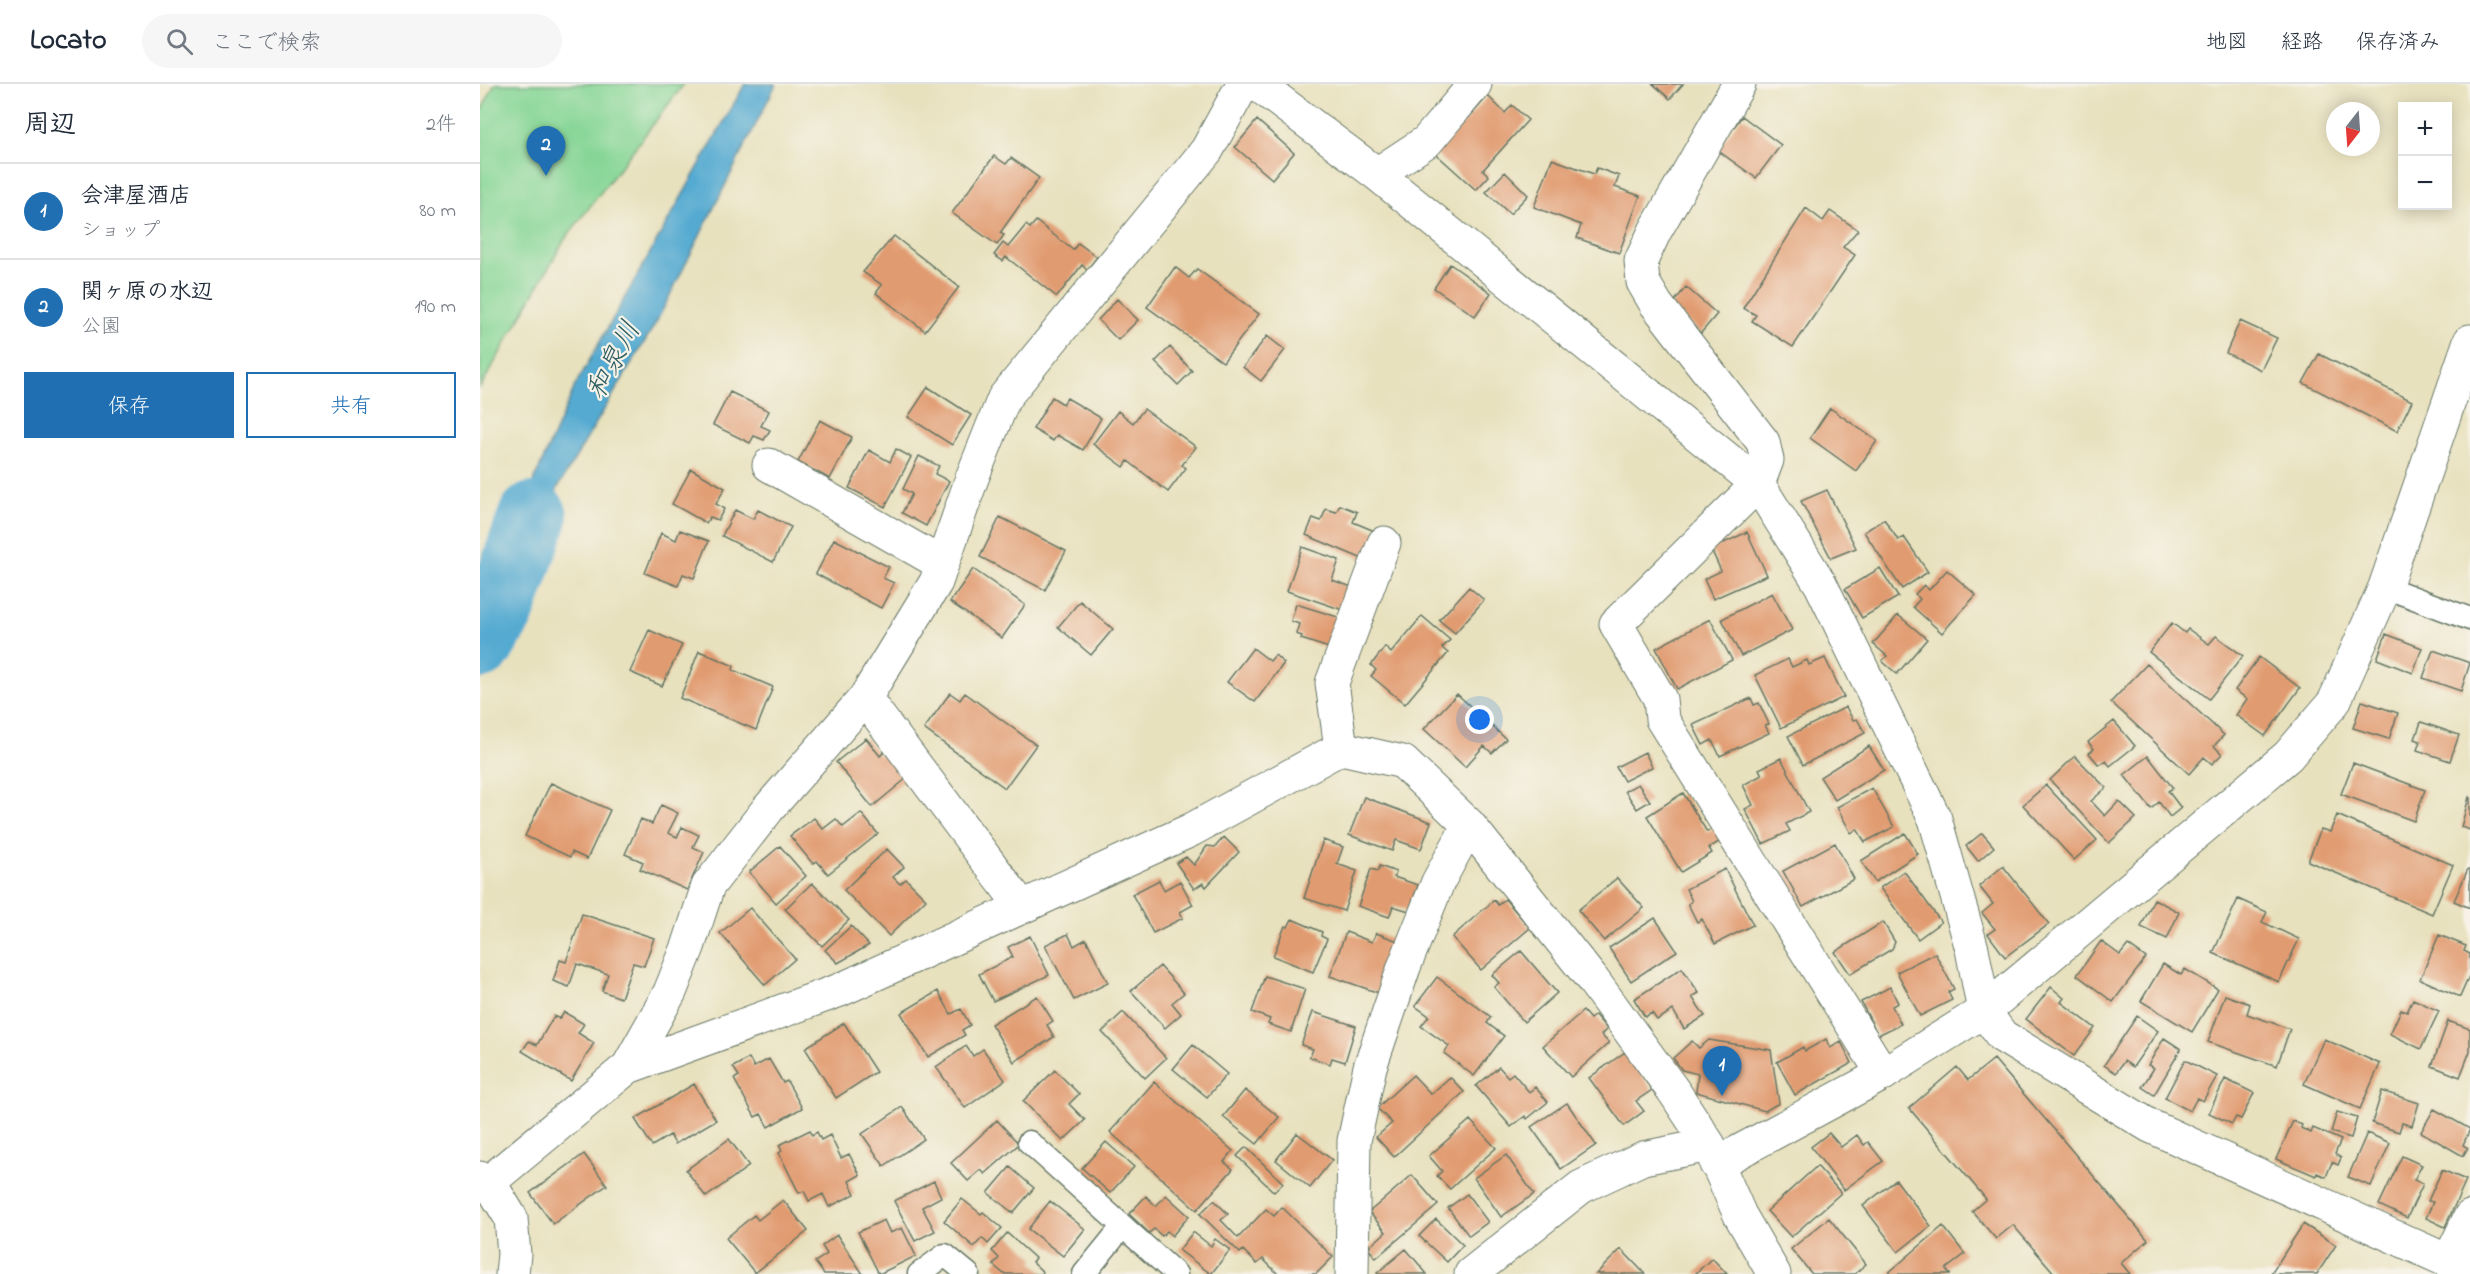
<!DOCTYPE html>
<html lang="ja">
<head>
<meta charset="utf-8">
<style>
  :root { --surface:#fff; --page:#f6f6f7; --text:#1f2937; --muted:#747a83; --line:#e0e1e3; --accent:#1f6fb2 }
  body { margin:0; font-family:"Indie Flower","Klee One",sans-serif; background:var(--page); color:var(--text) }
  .controls { position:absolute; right:18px; top:18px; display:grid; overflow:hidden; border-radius:0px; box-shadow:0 3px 15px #0003 }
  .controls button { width:54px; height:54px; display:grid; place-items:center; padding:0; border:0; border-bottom:2px solid var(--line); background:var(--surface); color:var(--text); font:30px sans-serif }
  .compass { position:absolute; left:1846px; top:18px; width:54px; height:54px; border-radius:50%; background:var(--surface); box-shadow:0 3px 15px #0003; rotate:197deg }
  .you { position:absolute; left:1000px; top:636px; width:21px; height:21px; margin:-15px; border:4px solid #fff; border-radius:50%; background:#1a73e8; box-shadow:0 0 0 9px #1a73e833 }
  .badge { display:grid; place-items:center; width:39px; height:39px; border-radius:50%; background:var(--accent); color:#fff; font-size:20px; font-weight:700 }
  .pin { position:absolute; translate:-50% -50px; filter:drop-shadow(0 2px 3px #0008) }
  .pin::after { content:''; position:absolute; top:32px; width:21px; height:18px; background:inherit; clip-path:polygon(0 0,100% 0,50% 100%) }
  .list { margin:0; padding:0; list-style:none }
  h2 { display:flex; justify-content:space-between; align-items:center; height:78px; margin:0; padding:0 24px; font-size:26px }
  h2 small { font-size:20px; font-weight:400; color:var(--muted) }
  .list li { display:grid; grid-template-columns:39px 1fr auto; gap:18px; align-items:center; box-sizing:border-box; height:96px; padding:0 24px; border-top:2px solid var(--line) }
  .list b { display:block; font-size:22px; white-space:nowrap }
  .list p { margin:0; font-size:20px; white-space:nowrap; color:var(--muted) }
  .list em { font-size:20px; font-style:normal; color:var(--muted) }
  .actions { display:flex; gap:12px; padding:18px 24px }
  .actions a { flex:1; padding:14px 0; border:2px solid var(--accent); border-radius:0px; text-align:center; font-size:21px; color:var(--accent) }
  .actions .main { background:var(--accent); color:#fff }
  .icon { flex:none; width:33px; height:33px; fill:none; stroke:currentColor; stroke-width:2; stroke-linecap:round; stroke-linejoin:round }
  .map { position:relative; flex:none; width:1990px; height:1190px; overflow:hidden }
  header { display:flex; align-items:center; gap:36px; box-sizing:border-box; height:84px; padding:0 30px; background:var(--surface); border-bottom:2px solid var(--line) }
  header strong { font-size:28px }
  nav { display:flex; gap:33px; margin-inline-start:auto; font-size:21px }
  .search { width:420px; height:54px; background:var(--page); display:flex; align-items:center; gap:15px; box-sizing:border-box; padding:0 21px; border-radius:33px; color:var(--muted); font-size:22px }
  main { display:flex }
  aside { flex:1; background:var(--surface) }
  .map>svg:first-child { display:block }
  .green { fill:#86d696; stroke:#528a65; stroke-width:1.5 }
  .water { fill:#55aad1; stroke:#3a7482; stroke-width:1.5 }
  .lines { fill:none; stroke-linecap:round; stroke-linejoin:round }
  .river { stroke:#55aad1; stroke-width:70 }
  .building { fill:#e19b71 }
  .lane-casing { stroke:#657664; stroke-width:25 }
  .street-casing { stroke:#657664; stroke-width:35 }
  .secondary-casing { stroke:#657664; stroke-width:35 }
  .lane { stroke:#fff; stroke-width:22 }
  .street { stroke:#fff; stroke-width:33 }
  .secondary { stroke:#fff; stroke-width:33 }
  .labels { text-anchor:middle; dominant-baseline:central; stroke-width:4.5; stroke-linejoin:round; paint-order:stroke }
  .water-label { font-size:28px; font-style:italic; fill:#2f5e63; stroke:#f7f3e8 }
</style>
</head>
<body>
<header>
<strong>Locato</strong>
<div class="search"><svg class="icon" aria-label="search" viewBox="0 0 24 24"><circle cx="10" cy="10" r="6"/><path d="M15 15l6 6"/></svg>ここで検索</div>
<nav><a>地図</a><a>経路</a><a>保存済み</a></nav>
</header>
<main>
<aside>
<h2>周辺<small>2件</small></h2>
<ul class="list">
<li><span class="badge">1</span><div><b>会津屋酒店</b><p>ショップ</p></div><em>80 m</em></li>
<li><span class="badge">2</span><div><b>関ヶ原の水辺</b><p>公園</p></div><em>190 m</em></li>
</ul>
<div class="actions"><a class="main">保存</a><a>共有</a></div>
</aside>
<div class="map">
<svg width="1990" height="1190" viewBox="0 0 1990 1190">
  <rect width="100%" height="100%" fill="#f7f3e8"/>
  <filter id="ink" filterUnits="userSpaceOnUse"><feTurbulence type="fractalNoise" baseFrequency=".0167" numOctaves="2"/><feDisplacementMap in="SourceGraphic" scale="12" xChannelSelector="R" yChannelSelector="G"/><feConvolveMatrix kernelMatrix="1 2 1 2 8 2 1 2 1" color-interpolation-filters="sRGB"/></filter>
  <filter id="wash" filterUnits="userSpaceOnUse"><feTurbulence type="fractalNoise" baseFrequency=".008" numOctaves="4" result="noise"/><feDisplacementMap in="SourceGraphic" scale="24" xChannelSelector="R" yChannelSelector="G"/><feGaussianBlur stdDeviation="1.35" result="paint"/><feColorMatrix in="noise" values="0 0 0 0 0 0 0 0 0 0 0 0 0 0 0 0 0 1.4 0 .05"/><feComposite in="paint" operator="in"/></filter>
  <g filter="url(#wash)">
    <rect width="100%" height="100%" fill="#e8e1be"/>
    <path class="green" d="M15,0H204L85,155L0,304V29Z"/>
    <path class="water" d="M265,0H296L177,237L78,403L37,505L20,526L27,459L95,302Z"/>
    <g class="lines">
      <path class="river" d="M0,560L20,526L53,433"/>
    </g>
    <g id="blocks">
      <path class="building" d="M1173,0H1203L1190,15Z
        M1008,12L1025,29L1032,21L1048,36L1003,86L1009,92L996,106L956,70Z
        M1262,32L1301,61L1276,94L1237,66Z
        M777,36L814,69L792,95L755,63Z
        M514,72L526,80L531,74L559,94L520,149L524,151L517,161L472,129Z
        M1072,75L1114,90L1117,84L1139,92L1135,103L1160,112L1139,169L1097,154L1101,141L1054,123Z
        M1025,88L1048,111L1030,130L1006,108Z
        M1326,124L1343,137L1350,127L1378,146L1363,163L1375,171L1313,263L1272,237L1276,231L1263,224Z
        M556,137L593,166L598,159L617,173L607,186L602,181L577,213L526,173L523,177L514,171L523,159L528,163L546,141L550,144Z
        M414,152L479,203L445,247L396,209L402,201L383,188Z
        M970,180L1011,209L995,232L954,204Z
        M695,183L709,194L717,185L779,230L743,278L667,223Z
        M1206,203L1237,230L1221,249L1190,223Z
        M637,215L658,236L638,256L618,236Z
        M1760,237L1797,254L1781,286L1746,269Z
        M787,252L805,266L781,297L763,283Z
        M690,263L712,287L698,301L675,278Z
        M1839,270L1932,317L1917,347L1823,299Z
        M448,303L491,331L472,361L428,333Z
        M250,308L289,327L281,342L290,346L284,356L274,352L270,359L233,341Z
        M572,313L583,320L587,314L621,334L603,366L577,351L573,357L553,345Z
        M1350,324L1397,357L1376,387L1330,354Z
        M664,325L716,363L702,381L706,384L688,408L648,377L644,383L613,360L638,327L653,339Z
        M340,336L372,353L350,395L318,378Z
        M416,365L431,373L405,423L369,404L389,366L410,378Z
        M439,372L459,382L455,390L469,397L446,442L422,429L432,410L423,405Z
        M211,385L245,404L236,420L244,425L238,436L230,433L226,439L192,420Z
        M1347,406L1376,464L1351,474L1321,417Z
        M860,421L877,428L873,438L897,448L885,476L826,451L833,434L841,437L846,425L856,428Z
        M255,426L273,435L278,426L311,443L293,478L242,452Z
        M520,433L586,467L565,506L500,473Z
        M1404,435L1418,456L1424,453L1448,488L1422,505L1384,448Z
        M200,446L229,457L214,494L203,490L198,502L165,489L181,449L196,456Z
        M1267,448L1287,491L1233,515L1224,495L1241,487L1231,465Z
        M354,455L409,483L403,494L414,499L401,524L336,490Z
        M822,463L859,476L852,496L872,503L863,526L807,507Z
        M1400,484L1418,513L1382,534L1365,505Z
        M493,485L545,521L522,554L470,518Z
        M1467,486L1496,511L1462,549L1433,523L1440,515L1435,510L1444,501L1449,506Z
        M989,503L1004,516L975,549L959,536Z
        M1292,509L1312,546L1261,572L1242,535Z
        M600,517L633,545L611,571L578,543Z
        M816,520L861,534L852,565L821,555L822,552L816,550L819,540L811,537Z
        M1418,531L1447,555L1417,590L1402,577L1407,572L1393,560Z
        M942,532L970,556L962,564L968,569L925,620L891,592L896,586L891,581L905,563L911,569Z
        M1230,535L1252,576L1197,605L1176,564Z
        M1692,539L1705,549L1708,545L1729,560L1736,552L1763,572L1729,615L1669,568Z
        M169,546L202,561L182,602L150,588Z
        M1906,550L1942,564L1933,589L1897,575Z
        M773,564L790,577L795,571L804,579L775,618L747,598Z
        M1953,566L1990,579L1981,607L1943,594Z
        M219,567L254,582L253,586L293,603L276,646L200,614Z
        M1779,573L1820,604L1785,652L1756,631L1767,615L1755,606Z
        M1345,574L1364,613L1301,644L1275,591L1308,575L1312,583L1327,576L1329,581Z
        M1667,580L1744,651L1734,662L1742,670L1732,680L1724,673L1709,690L1631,618Z
        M470,609L480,616L485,609L556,661L525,704L444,645Z
        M977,610L1026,655L1012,669L1004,662L985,683L944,645Z
        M1271,614L1274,621L1279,619L1289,640L1285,641L1289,649L1240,672L1232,656L1223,661L1213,641Z
        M1882,617L1918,629L1909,655L1873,644Z
        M1366,623L1373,636L1377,635L1385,649L1323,681L1308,652Z
        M1634,637L1655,662L1630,682L1626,677L1619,681L1609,669L1614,665L1608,658Z
        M1941,638L1979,651L1970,677L1937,666L1940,657L1935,655Z
        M386,654L400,672L405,667L427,694L392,723L356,678Z
        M1389,662L1404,686L1355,716L1340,693Z
        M1165,668L1172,683L1144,697L1136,683Z
        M1595,672L1626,704L1611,717L1625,732L1639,717L1656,734L1629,759L1570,696Z
        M1668,672L1693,704L1688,707L1701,724L1690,733L1679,718L1671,725L1644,691Z
        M1301,674L1329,728L1306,740L1310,747L1283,760L1265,725L1273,721L1263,701L1282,691L1279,685Z
        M1873,679L1945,706L1934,737L1861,710Z
        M71,699L130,726L107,775L92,768L90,773L45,752Z
        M1158,700L1170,717L1157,725L1145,707Z
        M1566,701L1617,756L1594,776L1543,721Z
        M1392,704L1414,743L1385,758L1377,745L1371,749L1357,723Z
        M1203,709L1227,748L1234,744L1242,756L1229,764L1232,769L1201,788L1167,732Z
        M884,713L951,738L941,765L916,756L912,767L869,751Z
        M1989,713L1990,714V746L1981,743Z
        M181,721L198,729L188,749L197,753L202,743L219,751L213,763L224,768L207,806L160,785L163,778L145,770L161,735L172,740Z
        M381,729L398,750L348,790L337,777L333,780L310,752L334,734L343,745L356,735L363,743Z
        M1857,731L1973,781L1952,830L1828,777L1841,745L1850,748Z
        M1425,749L1438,770L1395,798L1381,777Z
        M1502,749L1514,763L1498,777L1486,762Z
        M744,753L759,768L726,803L723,799L714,805L696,779L706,773L714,781L727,762L735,763Z
        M843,756L863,763L857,780L877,787L864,827L824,814Z
        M1355,759L1374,795L1323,823L1303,787Z
        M300,762L326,792L296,819L269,788Z
        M407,765L424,783L413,793L420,800L426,795L446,815L409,852L364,806Z
        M900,782L916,788L914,793L938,801L929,827L913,822L909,833L878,822L891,785L898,787Z
        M1523,782L1569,840L1525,873L1508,850L1515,845L1502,829L1513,820L1499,802Z
        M1245,785L1273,841L1235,860L1222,835L1217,838L1208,820L1212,817L1206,805Z
        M1988,785H1990V824L1974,817Z
        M1424,787L1461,838L1438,855L1400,804Z
        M1137,794L1164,824L1124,857L1098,826Z
        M679,796L684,806L700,797L713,821L700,828L703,834L673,849L652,810Z
        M332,799L369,836L342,862L305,825Z
        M1025,815L1050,844L1001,886L972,853L1014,816L1018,821Z
        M1674,815L1699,828L1687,855L1661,843Z
        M1758,815L1787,828L1782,838L1819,855L1799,898L1733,869Z
        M270,824L315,875L285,901L240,849Z
        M102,830L174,854L164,882L153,879L141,914L122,907L128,890L97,880L89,903L73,897L80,876L86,878Z
        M1175,834L1197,867L1151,897L1129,864Z
        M812,835L842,848L841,852L847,855L833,888L793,872L805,842L808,843Z
        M1403,838L1415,858L1412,865L1370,890L1355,868Z
        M371,842L389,861L358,879L345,866Z
        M866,848L892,858L896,849L918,857L899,909L850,892Z
        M588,850L594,862L606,855L628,899L594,916L565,861Z
        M1959,851L1986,862L1984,867L1990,870V890L1980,913L1940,895Z
        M550,852L569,891L513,917L499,890L533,873L528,863Z
        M1621,857L1640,871L1648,861L1666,874L1633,918L1597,891Z
        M1041,867L1077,909L1044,938L1014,903L1019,899L1012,891Z
        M1455,869L1474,905L1468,908L1472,916L1440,932L1417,888Z
        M1683,880L1701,891L1705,885L1738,905L1712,948L1661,917Z
        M680,882L704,909L692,919L701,930L685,944L651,907Z
        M1202,884L1219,909L1212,913L1225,932L1204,945L1193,926L1177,936L1172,929L1165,933L1154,915Z
        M785,892L825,905L811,948L788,940L790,935L772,928Z
        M957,893L1011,933L1007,939L1024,952L994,992L964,969L969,962L941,942L949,932L935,922Z
        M1410,903L1418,919L1412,922L1421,940L1398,951L1381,918Z
        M1571,903L1584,914L1581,918L1615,944L1594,972L1546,935Z
        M458,907L471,930L481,925L490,941L482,946L485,951L448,973L421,929Z
        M1745,911L1770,920L1767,930L1810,945L1797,982L1728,958Z
        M557,912L573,937L567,941L574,953L534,978L511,940Z
        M1933,915L1959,927L1941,965L1910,950L1921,926L1927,928Z
        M1103,927L1110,935L1115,931L1127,945L1121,951L1129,959L1091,993L1063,962Z
        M84,928L104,940L98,949L114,959L91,997L42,967L49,957L57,961L74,932L80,935Z
        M643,928L686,974L665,994L622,948Z
        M833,928L876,942L865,978L852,974L850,980L830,973L833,965L821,961Z
        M1657,932L1678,947L1653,983L1644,977L1636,989L1624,981Z
        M1968,937L1990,945V967L1980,993L1952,982Z
        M364,939L396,988L356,1014L325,964Z
        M1684,954L1701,965L1674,1011L1662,1003L1674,984L1668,981Z
        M1346,955L1350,964L1361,958L1372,979L1315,1011L1297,978L1323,963L1325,967Z
        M1844,955L1900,980L1880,1025L1824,1000Z
        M1229,956L1291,966L1299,1019L1285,1027L1216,1008L1218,990L1202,986L1193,974L1212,957L1219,964Z
        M713,961L747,990L727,1013L693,985Z
        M486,962L493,972L503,965L525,996L485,1024L456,983Z
        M1145,968L1172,1006L1156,1017L1164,1027L1144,1042L1109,994Z
        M269,974L274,983L289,975L303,999L307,997L322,1024L288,1043L281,1030L275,1033L254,995L259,992L253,983Z
        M1514,975L1668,1156L1641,1179L1650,1190H1575L1533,1141L1516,1155L1492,1127L1506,1115L1429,1024L1477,983L1488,996Z
        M1705,976L1737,992L1723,1017L1717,1014L1710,1027L1685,1014Z
        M1019,983L1028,993L1033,989L1049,1008L1055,1003L1068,1018L1047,1035L1045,1032L1031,1043L996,1002Z
        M575,986L599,1010L589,1020L605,1036L583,1057L543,1017Z
        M933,991L951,1010L970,993L984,1008L914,1073L896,1053L912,1039L897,1024Z
        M1745,995L1774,1009L1761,1035L1756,1033L1752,1040L1729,1029Z
        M674,998L753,1067L744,1078L753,1085L717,1126L630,1048Z
        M214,1000L236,1036L195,1060L190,1051L172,1062L155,1035Z
        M765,1006L799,1033L777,1060L743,1033Z
        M1902,1007L1939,1019L1932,1042L1922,1039L1919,1048L1892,1039Z
        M1087,1019L1116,1061L1081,1085L1051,1043Z
        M422,1023L444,1055L404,1082L382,1050Z
        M1954,1025L1990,1045L1983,1061L1988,1064L1983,1072L1941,1048Z
        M1857,1028L1877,1034L1871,1054L1851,1048Z
        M517,1036L539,1060L505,1090L501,1086L488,1097L471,1079Z
        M990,1036L1016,1064L970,1105L957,1092L962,1087L949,1072Z
        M1813,1037L1822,1041L1821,1044L1831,1049L1833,1044L1861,1056L1855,1070L1861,1074L1858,1081L1852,1078L1846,1093L1837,1089L1836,1092L1796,1075Z
        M330,1046L332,1051L337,1048L341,1056L350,1051L361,1074L369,1070L380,1091L369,1097L375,1110L349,1123L343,1110L329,1117L324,1107L319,1109L299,1069L302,1067L299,1061Z
        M817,1049L852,1076L830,1104L796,1076Z
        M1349,1049L1361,1063L1377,1051L1384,1061L1388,1058L1403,1077L1364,1106L1331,1063Z
        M1887,1049L1910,1059L1891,1102L1868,1093Z
        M249,1055L269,1082L226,1113L206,1086Z
        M626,1058L654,1083L630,1109L602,1084Z
        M766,1063L803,1099L794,1108L757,1072Z
        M104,1070L127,1101L73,1140L50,1109Z
        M1026,1071L1054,1110L1021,1133L994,1094Z
        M1922,1072L1942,1081L1934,1096L1943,1100L1927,1134L1899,1121Z
        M1337,1082L1361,1109L1311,1153L1287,1127Z
        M530,1083L554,1104L533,1129L508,1109Z
        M1962,1086L1986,1096L1965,1143L1946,1134L1953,1118L1948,1117Z
        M932,1091L958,1121L896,1174L888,1164L906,1148L889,1128Z
        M1416,1096L1451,1142L1418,1168L1383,1122Z
        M454,1097L461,1113L442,1123L455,1147L435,1157L414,1117Z
        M987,1110L1008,1138L989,1152L968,1124Z
        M686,1111L709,1132L692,1152L687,1147L682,1152L674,1145L669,1149L649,1130L666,1112L676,1122Z
        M482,1115L501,1130L503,1128L522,1144L508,1160L502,1154L494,1163L464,1137Z
        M303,1116L328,1147L275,1189L246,1154L274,1131L278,1136Z
        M734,1116L748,1130L741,1136L758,1154L786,1125L794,1132L802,1123L853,1173L836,1190H798L783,1175L777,1180L763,1166L760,1169L720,1130Z
        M570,1117L605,1145L583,1172L548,1145Z
        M1349,1134L1386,1180L1375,1190H1332L1311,1165Z
        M956,1135L983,1161L967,1178L939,1152Z
        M404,1136L410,1149L422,1144L436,1172L399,1190L378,1148Z
        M1823,1140L1856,1161L1837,1190H1791Z
        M1463,1142L1485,1170L1466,1185L1470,1190H1407Z
        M713,1148L731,1162L735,1155L750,1166L731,1190L699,1166Z
        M527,1149L555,1174L552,1178L563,1188L562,1190H524L513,1181L519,1174L512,1167Z
        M357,1151L383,1190H344L335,1178L347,1170L342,1162Z
        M926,1165L947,1190H898L897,1189Z
        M1141,1165L1165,1190H1116Z
        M1232,1174L1247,1190H1215Z"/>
    </g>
  </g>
  <g filter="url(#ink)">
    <use href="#blocks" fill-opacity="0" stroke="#657664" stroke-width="1.5"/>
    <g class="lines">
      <defs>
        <path id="lane" d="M1905,503L1990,535
          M549,1058L696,1190
          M439,1190L465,1171L488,1190
          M604,1190L643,1142"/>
        <path id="street" d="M777,0L897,90L1278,400L1341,501L1455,735L1492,865L1504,927L1522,952L1670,1042L1990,1187
          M1259,0L1175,147L1161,177L1163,198L1176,220L1283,358L1287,376L1278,400L1136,540L1180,615L1182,635L1403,990
          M897,90L947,57L995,0
          M289,381L462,480
          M904,459L852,599L861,664L923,678L989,741L1112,895L1195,1009L1229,1061L1260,1131L1294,1190
          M385,614L542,823
          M148,983L190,908L208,863L228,802L288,725L385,614L456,498L492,394L524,314L727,66L763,0
          M0,1094L9,1098L148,983L360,906L711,746L861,664
          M9,1098L31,1134L34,1170L32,1190
          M1969,1177L1990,1133
          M872,1190L874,1057L890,983L924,883L958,798L989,741
          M991,1190L1101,1103L1163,1074L1229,1061"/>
        <path id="secondary" d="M1236,1080L1403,990L1504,927L1808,672L1854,618L1905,503L1990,257"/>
      </defs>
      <use href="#lane" class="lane-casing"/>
      <use href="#street" class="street-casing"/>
      <use href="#secondary" class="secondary-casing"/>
      <use href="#lane" class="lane"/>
      <use href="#street" class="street"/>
      <use href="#secondary" class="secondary"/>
    </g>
  </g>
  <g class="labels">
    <g class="water-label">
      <text transform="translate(135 277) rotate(-62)">和泉川</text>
    </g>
  </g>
</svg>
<div class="controls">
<button>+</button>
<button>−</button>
</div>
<svg class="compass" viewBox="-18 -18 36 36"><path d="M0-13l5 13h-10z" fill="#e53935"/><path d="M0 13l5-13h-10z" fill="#747a83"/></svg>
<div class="you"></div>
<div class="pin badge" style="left:1242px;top:1012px">1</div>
<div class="pin badge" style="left:66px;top:92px">2</div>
</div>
</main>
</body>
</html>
